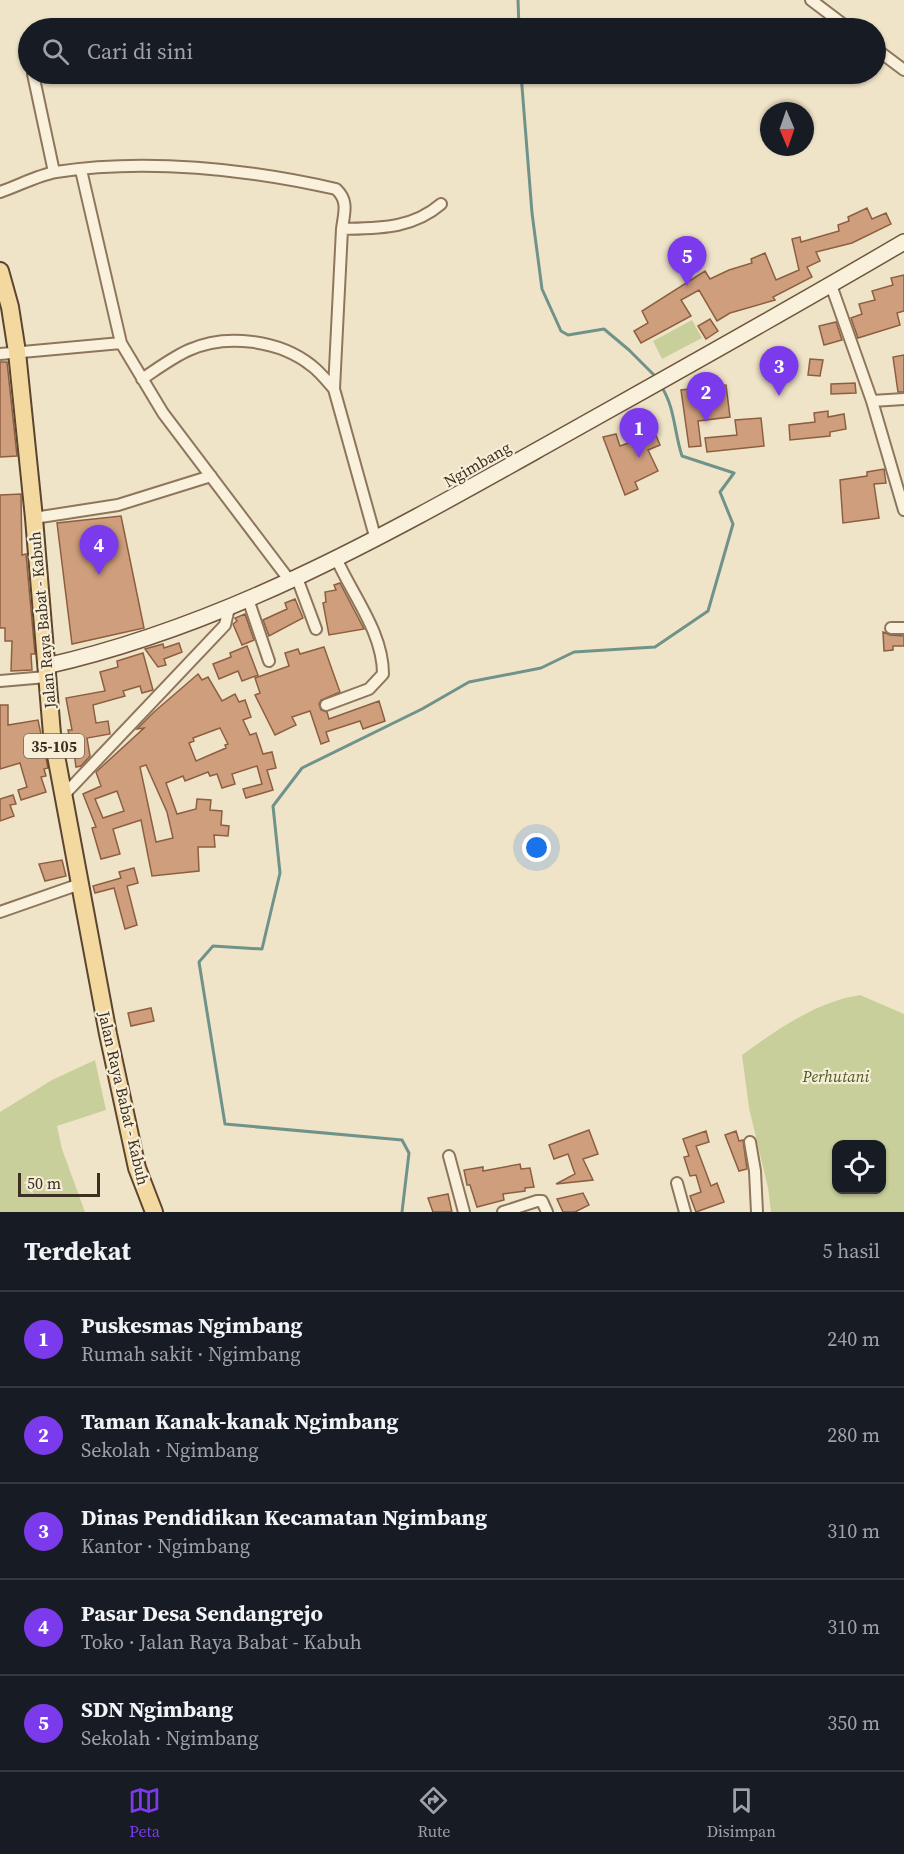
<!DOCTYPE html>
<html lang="id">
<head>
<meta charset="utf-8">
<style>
  :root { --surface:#171b24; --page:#242831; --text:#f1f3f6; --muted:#9ea1a6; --line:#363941; --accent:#7c3aed }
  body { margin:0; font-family:"Source Serif 4",serif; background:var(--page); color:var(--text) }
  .controls { position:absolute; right:18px; bottom:18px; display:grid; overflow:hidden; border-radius:12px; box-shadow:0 2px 4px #0004 }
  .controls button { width:54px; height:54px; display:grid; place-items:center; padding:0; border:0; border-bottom:2px solid var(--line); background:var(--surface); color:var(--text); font:30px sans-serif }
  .compass { position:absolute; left:760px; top:102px; width:54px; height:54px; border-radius:50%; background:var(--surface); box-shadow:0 2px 4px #0004; rotate:178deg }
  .scale { position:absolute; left:18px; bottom:15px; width:82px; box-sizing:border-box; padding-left:6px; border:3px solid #3d2e20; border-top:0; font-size:16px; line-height:21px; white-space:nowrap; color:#3d2e20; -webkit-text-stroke:4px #f7eed8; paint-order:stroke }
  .you { position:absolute; left:537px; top:848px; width:21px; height:21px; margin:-15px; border:4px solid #fff; border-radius:50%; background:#1a73e8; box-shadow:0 0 0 9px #1a73e833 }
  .badge { display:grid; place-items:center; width:39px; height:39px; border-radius:50%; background:var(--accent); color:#fff; font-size:20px; font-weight:700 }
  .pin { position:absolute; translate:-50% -50px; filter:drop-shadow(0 2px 3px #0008) }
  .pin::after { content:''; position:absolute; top:32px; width:21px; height:18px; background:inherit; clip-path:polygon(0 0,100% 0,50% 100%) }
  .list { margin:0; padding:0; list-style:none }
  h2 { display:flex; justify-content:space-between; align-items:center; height:78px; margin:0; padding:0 24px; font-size:26px }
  h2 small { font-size:20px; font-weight:400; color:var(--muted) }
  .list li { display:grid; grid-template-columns:39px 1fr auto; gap:18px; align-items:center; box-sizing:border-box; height:96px; padding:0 24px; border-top:2px solid var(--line) }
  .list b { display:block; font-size:22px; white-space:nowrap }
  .list p { margin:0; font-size:20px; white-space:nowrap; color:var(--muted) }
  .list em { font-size:20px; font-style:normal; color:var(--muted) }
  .icon { flex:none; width:33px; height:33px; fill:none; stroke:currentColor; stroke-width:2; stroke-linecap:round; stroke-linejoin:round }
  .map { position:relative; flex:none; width:904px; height:1212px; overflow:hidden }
  .search { position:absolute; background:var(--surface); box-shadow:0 2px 4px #0004; left:18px; right:18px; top:18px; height:66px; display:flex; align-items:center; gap:15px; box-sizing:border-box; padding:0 21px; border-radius:33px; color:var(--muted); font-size:22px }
  .sheet { height:558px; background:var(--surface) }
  nav { display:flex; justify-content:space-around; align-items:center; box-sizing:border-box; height:84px; border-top:2px solid var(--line); background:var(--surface); font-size:16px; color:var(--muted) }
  nav a { display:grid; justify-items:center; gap:3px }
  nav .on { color:var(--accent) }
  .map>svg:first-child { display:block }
  .green { fill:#c9cf9b; fill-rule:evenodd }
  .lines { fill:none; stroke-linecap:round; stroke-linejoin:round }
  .stream { stroke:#6f938a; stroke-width:3 }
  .building { fill:#cf9f7d; stroke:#8d5f41; stroke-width:1.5; fill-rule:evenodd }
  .street-casing { stroke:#8d765c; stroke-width:14 }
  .secondary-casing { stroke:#6f573f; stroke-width:18 }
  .primary-casing { stroke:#5b4430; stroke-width:20 }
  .street { stroke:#faf1dc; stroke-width:10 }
  .secondary { stroke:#faf1dc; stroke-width:15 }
  .primary { stroke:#f3d9a0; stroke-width:16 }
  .labels { text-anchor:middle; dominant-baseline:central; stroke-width:4.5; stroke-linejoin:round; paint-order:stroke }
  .shield { fill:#f7eed8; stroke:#756857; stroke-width:1.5 }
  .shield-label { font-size:15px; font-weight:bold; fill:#3d2e20 }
  .street-label { font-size:16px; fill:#3d2e20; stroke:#f7eed8 }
  .park-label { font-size:16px; font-style:italic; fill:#4d5a26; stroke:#f7eed8 }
</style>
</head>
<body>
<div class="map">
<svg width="904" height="1212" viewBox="0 0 904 1212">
  <rect width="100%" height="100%" fill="#f0e4c8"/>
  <path class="green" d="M692,320L702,338L662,359L653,341Z
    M860,995L904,1014V1212H771L768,1188L749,1108L742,1055C776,1030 818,1001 860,995ZM882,1144V1190H836V1144Z
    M95,1060L106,1110L57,1126L62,1149L85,1212H0V1112L52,1080Z"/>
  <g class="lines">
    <path class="stream" d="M518,0L519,28
      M521,74L532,213L542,289L561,331L568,335L604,329L629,350L656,377
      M402,1212L409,1153L402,1140L225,1124L199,962L213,946L262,949L280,873L273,806L302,768L422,709L469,682L541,668L574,652L655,647L708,611L733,524L720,492L734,473L682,456C674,432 675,407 661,386"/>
  </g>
  <path class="building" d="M867,208L872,219L886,213L891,224L852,243L816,252L820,261L807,267L812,277L773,297L775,300L730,313L717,321L699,290L681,300L691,316L641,343L634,331L648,323L642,311L705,271L710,279L729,270L752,263L751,259L765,253L776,280L799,270L792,239L800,237L801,242L839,231L838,225L849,221L848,217Z
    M904,275V311L897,313L900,325L858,338L851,318L862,314L859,304L875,300L872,291L893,285L891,278Z
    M710,319L718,331L706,339L698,326Z
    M836,322L842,340L824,345L819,326Z
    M904,355V392H898L893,357Z
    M810,359L823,360L820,376L808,375Z
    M0,362H7L17,456L0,457Z
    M855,383L856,393L831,394V384Z
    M726,385L730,417L698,421L701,446L689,447L681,390Z
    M828,411V417L844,414L846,429L830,432V436L790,440L789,425L815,422L814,413Z
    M761,418L764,446L707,452L705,438L737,435L735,420Z
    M651,423L660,445L648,450L658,471L635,482L638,489L625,495L603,437L616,434L620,446L640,439L637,428Z
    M884,469L886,483L874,484L879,518L843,523L840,480L867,476V472Z
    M21,494L22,555L26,554L35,654H31L32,670L11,671L12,641H5V628H0V495Z
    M121,516L144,628L72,644L57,523Z
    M340,583L364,629L329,635L323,603L326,602L325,592L336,590L334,585Z
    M295,599L303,618L269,636L263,620L287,609L285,603Z
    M245,614L254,640L242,645L233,624L237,621L235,618Z
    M883,632L890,635L904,636V646H893V650L884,651Z
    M179,643L182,652L164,659L166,665L158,667L145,649L163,644L164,648Z
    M247,646L258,675L242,681L238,671L219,679L213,664L231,657L230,653Z
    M324,647L340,692L321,700L319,704L321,710L327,712L329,719L379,701L385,721L363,729L360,721L326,732L329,741L321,744L310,711L292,717L296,725L275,735L255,695L260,693L255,678L289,666L285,653L298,649L300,654Z
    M143,653L153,690L142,693L140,686L123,691L125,696L93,705L96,723L108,721L110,734L87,738L90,756L81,766L76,767L74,753L70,754L68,744H71L68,730H72L66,698L105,691L100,672L118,667L117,661Z
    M198,674L202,680L208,677L222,701L235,694L239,702L245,700L251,717L243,720L250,735L256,733L263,754L272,752L276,768L267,770L273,790L246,798L243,789L262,784L257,766L232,774L235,784L222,788L217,774L210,776L208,772L185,781L183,776L166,783L177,814L196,809L197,799L211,800L210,810L222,811L221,825L229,826L228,836L214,835L215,847H198L199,871L152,876L141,820L113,829L120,854L101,859L92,828L96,827L83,794L101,786L96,772L144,728L137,729L154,712ZM220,728L228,744L225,745L226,748L196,761L189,743L194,741L193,738ZM146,765L167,812L173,838L156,842L140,767ZM117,791L124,811L103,818L95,799Z
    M0,705H8V725L38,720L48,768L44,769L46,776L41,777L46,792L21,800L18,790L27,787L20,763L0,769Z
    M13,795L16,804L10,805L14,816L0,821V799Z
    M62,860L66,876L45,881L39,864Z
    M134,868L138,883L127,886L137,925L125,929L114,888L95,893L93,886L121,878L119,872Z
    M151,1008L154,1021L131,1026L128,1013Z
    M589,1130L598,1154L583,1159L593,1180L556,1184L575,1174L568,1154L554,1159L549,1145Z
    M706,1131L709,1142L696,1146L711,1186L717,1183L724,1202L696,1212L690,1196L701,1192L696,1175L690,1176L684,1157L689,1156L683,1139Z
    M736,1131L739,1141L743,1140L747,1169L739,1171L725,1135Z
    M520,1164L521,1169L530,1168L534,1187L525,1188V1191L503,1194L504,1200L477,1207L470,1185H467L464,1170L483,1167V1171Z
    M583,1193L589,1205L575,1212H563L557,1199Z
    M448,1194L452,1212H433L428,1198Z"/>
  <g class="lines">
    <defs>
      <path id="street" d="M811,0L848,28
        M876,49L904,70
        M33,74L54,172
        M81,170L121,343L163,413L290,581
        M0,192C18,186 38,175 56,172C145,158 249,169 336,189C349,201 344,213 342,229L334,389L376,540
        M342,229C379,228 412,229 441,204
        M831,285L872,401L904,510
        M0,354L121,343
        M142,379C157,369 173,357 189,350C226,333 280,340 312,366C320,372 327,381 334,389
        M872,401L904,399
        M34,518L118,505L211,476
        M297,578L316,629
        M248,599L269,661
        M891,628H904
        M0,681L46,677
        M326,705L369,689L383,674C383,633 353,596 337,560
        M62,797L225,625L229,608
        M0,912L80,884
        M750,1142L755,1171L757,1212
        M449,1156L464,1212
        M677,1183L685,1212
        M503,1212L537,1201H542L547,1212"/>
      <path id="secondary" d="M46,666C225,626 384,536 543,447C664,379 785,312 904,242"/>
      <path id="primary" d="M0,271L10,307L17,352L34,518L52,734L108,1034L137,1168L154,1212"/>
    </defs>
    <use href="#street" class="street-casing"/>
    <use href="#secondary" class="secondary-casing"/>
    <use href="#primary" class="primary-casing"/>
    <use href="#street" class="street"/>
    <use href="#secondary" class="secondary"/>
    <use href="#primary" class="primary"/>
  </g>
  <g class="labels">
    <rect class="shield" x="24" y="734" width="60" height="24" rx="4.5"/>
    <g class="shield-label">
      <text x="54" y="746">35-105</text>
    </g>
    <g class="street-label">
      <text transform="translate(477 464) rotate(-30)">Ngimbang</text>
      <text transform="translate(42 620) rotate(-95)">Jalan Raya Babat - Kabuh</text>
      <text transform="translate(124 1098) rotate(77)">Jalan Raya Babat - Kabuh</text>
    </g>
    <g class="park-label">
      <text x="836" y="1076">Perhutani</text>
    </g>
  </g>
</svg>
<div class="controls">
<button><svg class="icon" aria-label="locate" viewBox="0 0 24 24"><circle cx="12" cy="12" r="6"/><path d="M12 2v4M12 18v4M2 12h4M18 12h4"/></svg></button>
</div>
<svg class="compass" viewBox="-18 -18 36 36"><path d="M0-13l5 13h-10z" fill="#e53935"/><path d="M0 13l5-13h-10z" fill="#9ea1a6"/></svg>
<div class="scale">50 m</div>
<div class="you"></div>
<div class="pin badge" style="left:639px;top:458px">1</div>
<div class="pin badge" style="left:706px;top:422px">2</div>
<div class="pin badge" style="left:779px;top:396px">3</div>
<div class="pin badge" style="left:99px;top:575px">4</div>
<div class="pin badge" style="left:687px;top:286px">5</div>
<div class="search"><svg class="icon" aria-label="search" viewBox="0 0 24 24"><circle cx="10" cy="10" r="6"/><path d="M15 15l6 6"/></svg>Cari di sini</div>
</div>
<section class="sheet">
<h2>Terdekat<small>5 hasil</small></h2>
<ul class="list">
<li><span class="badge">1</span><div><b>Puskesmas Ngimbang</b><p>Rumah sakit · Ngimbang</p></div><em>240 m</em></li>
<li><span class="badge">2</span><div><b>Taman Kanak-kanak Ngimbang</b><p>Sekolah · Ngimbang</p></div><em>280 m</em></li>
<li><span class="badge">3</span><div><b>Dinas Pendidikan Kecamatan Ngimbang</b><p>Kantor · Ngimbang</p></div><em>310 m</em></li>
<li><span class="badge">4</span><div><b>Pasar Desa Sendangrejo</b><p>Toko · Jalan Raya Babat - Kabuh</p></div><em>310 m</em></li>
<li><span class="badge">5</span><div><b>SDN Ngimbang</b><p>Sekolah · Ngimbang</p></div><em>350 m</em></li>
</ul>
</section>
<nav>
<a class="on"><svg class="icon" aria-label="map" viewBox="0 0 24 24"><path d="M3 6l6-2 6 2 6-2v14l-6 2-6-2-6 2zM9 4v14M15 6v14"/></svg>Peta</a>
<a><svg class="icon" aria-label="directions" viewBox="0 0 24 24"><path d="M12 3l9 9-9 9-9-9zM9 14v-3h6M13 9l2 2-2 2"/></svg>Rute</a>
<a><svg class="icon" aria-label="saved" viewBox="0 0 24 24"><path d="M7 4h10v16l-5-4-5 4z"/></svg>Disimpan</a>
</nav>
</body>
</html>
